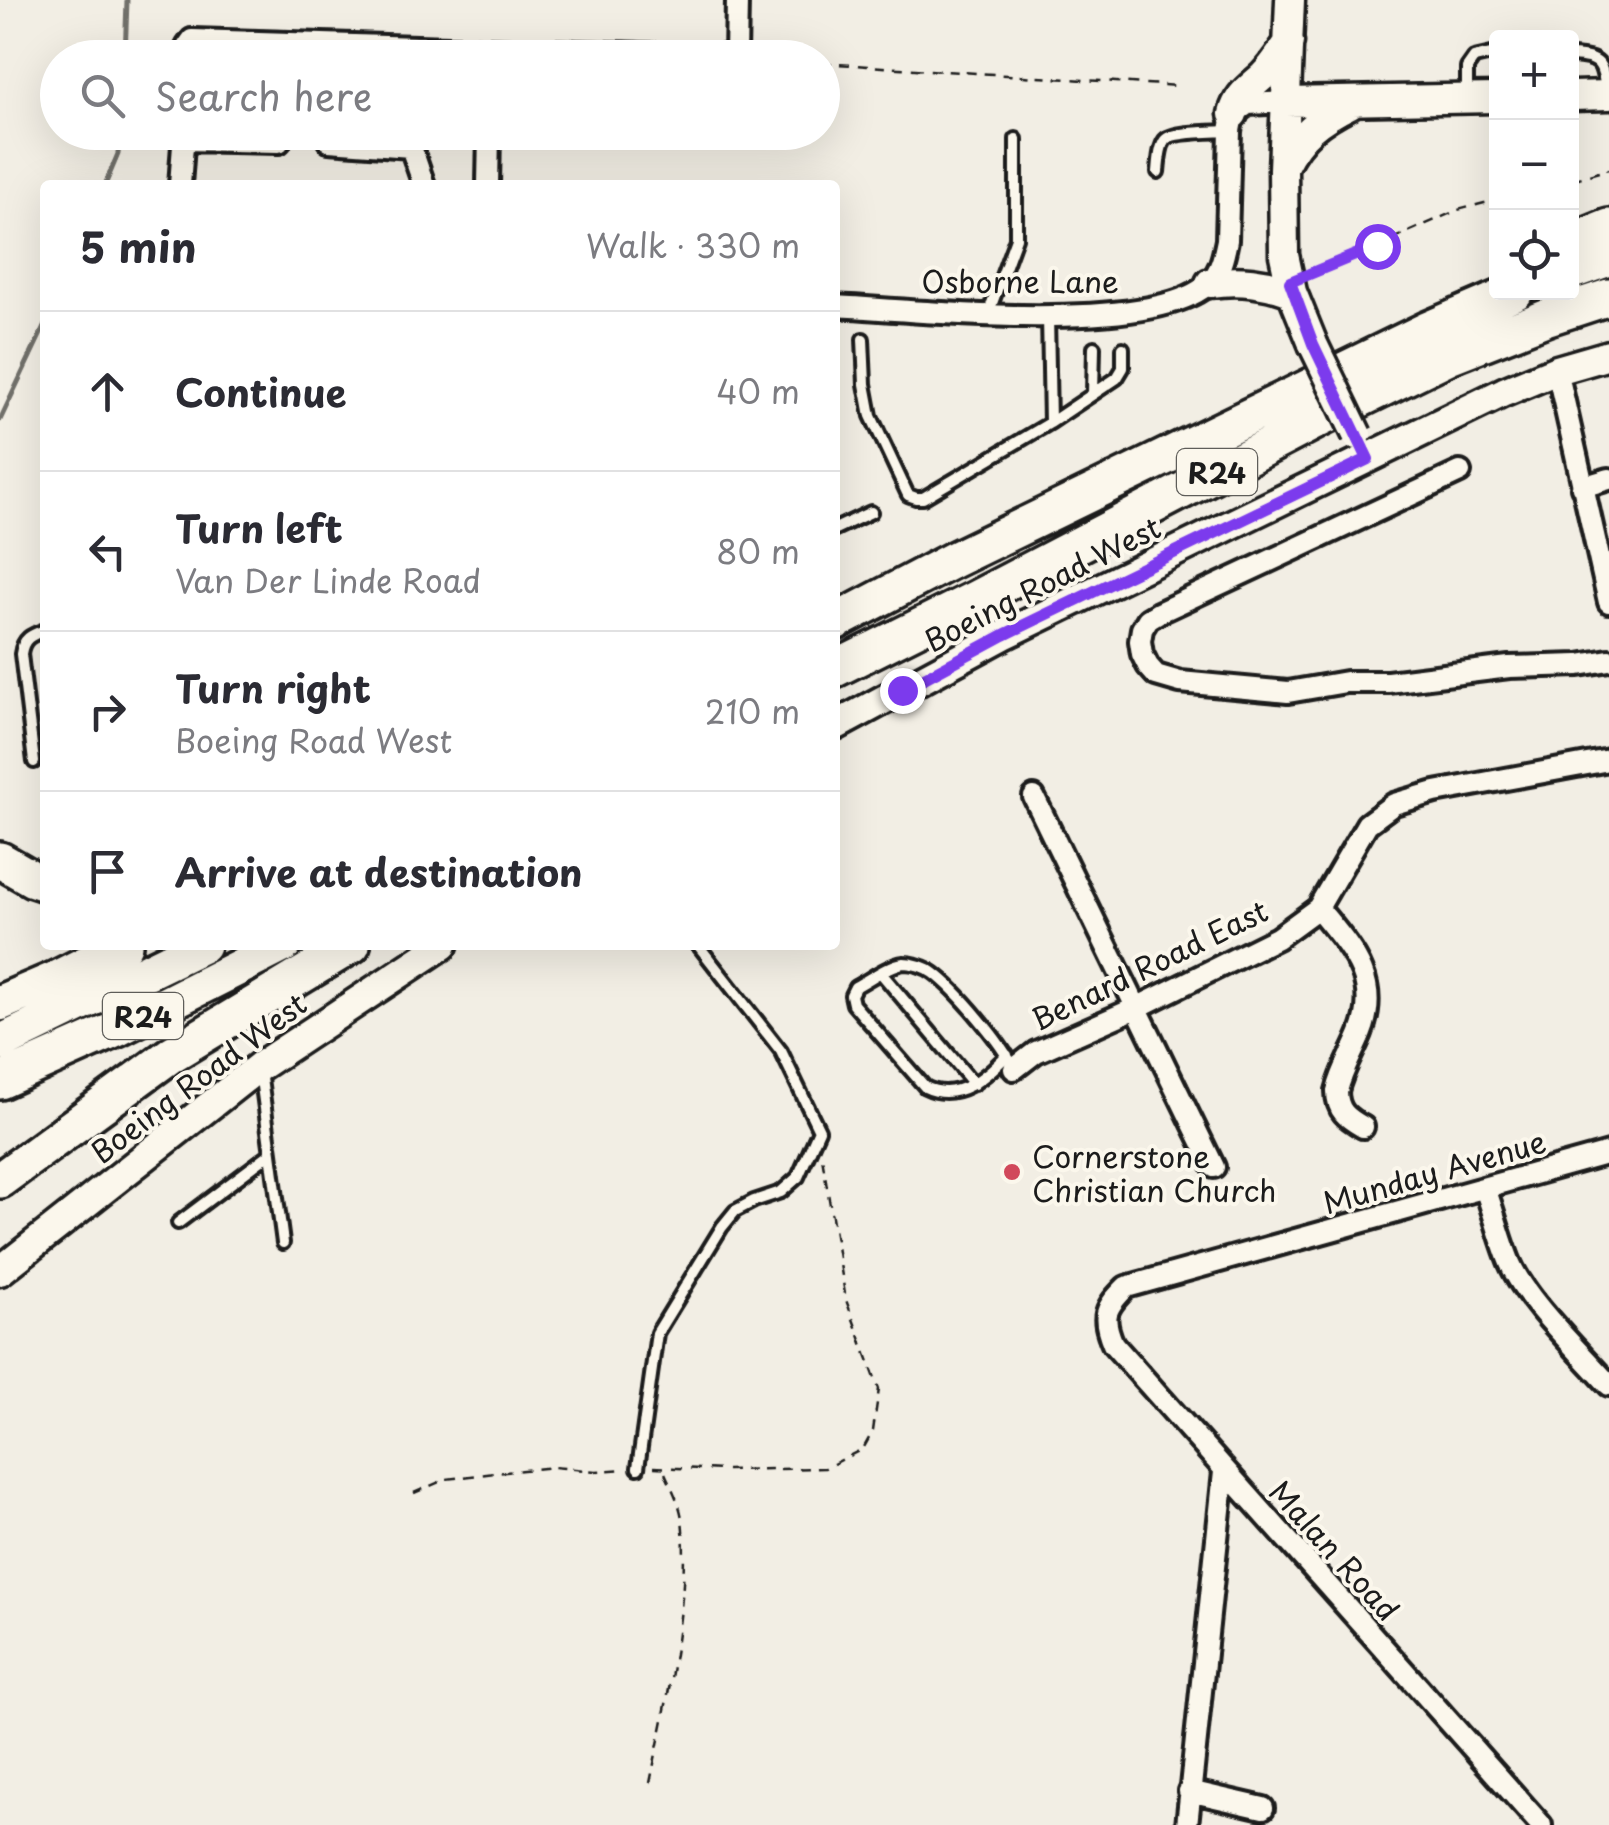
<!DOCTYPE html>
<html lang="en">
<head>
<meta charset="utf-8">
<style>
  :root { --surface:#fff; --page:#f2f2f3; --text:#2b2b33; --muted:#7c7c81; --line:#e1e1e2 }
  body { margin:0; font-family:"Playpen Sans",sans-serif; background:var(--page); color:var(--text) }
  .controls { position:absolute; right:30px; top:30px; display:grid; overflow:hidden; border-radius:10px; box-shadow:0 10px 40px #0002 }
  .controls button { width:90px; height:90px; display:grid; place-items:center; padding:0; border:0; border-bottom:2px solid var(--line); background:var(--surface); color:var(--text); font:50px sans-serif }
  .stop { position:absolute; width:30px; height:30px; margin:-22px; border:8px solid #7c3aed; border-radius:50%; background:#fff }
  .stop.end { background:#7c3aed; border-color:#fff; box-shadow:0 2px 10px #0008 }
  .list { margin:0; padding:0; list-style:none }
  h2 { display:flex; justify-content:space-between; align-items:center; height:130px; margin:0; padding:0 40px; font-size:42px }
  h2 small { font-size:32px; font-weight:400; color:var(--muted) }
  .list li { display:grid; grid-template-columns:65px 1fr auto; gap:30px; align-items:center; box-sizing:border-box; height:160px; padding:0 40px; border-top:2px solid var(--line) }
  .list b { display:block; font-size:38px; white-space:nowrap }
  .list p { margin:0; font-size:32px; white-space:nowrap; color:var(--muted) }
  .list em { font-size:32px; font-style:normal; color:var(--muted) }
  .icon { flex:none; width:55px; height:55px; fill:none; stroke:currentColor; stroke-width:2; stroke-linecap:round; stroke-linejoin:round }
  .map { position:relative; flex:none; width:1609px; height:1825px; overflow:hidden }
  .search { position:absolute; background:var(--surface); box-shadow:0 10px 40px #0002; left:40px; top:40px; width:800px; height:110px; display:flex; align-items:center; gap:25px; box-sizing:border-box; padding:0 35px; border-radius:55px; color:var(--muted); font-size:38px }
  .panel { position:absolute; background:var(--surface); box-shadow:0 10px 40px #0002; left:40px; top:180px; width:800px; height:770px; border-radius:10px }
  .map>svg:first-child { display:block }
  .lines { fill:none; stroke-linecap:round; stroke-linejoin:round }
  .stream { stroke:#716f6b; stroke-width:5 }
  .lane-casing { stroke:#1c1c1c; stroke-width:18 }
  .street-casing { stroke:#1c1c1c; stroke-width:28 }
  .secondary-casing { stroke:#1c1c1c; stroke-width:35 }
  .highway-casing { stroke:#1c1c1c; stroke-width:42 }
  .path { stroke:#1c1c1c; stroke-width:2.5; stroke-dasharray:10 8; stroke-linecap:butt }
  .lane { stroke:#fbf7ec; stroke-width:10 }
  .street { stroke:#fbf7ec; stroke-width:20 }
  .secondary { stroke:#fbf7ec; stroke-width:28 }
  .highway { stroke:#fbf7ec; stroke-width:35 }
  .secondary-bridge-casing { stroke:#1c1c1c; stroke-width:35; stroke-linecap:butt }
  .secondary-bridge { stroke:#fbf7ec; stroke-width:28 }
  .route { stroke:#7c3aed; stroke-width:12 }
  .poi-dot { fill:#d1495b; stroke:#fbf7ec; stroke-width:4 }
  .labels { text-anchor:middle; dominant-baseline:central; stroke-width:8; stroke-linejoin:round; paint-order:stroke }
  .shield { fill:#fbf7ec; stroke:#5f5e5a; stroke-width:2.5 }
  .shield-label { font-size:28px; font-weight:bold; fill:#1c1c1c }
  .street-label { font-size:30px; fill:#1c1c1c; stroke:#fbf7ec }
  .poi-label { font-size:30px; fill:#1c1c1c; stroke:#fbf7ec; text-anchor:start }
</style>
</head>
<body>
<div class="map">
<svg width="1609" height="1825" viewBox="0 0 1609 1825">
  <rect width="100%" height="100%" fill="#f2eee4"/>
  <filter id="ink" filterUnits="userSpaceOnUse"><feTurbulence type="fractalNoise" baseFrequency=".01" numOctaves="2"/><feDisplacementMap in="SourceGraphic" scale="20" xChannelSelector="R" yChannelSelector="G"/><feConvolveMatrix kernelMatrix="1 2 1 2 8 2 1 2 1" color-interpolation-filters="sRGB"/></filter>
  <g filter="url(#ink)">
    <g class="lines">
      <path class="stream" d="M125,58L127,0
        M105,185L118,154L120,132
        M0,420L45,325"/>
      <defs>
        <path id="lane" d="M1572,56C1601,58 1602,62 1606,91
          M1467,97V68L1474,58L1496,53
          M1158,172C1159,163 1159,148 1165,140C1173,131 1216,132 1229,131
          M988,314L1016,238V139
          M1048,316L1050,423L1117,378L1123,368V348
          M863,339L865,384L871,416L908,495L916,498H923L1050,423
          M1093,394L1094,347
          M835,529L871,512
          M34,762L21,654C23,638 31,635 45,630
          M881,973L974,1084
          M1007,1055C986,1077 957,1103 925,1087L853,1004L851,995L855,987C869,980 888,965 904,963C913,963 926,967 934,973C957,990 1002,1043 1014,1069
          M260,1071L283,1243
          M178,1223L271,1153
          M638,1468L657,1333L722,1227L735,1211L754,1201L781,1192L798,1177L819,1130L781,1051L698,945"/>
        <path id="street" d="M187,58V47L192,40L736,57L737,0
          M410,132L411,147L424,185
          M184,140L279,142
          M329,141L411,147
          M180,185L184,132
          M488,185L489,132
          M835,306C913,310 1157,337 1210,282C1221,271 1224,255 1227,240L1230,131L1233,114L1248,104L1286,102
          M1557,370L1609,602
          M1460,472L1158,613L1148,619L1142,629L1140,641L1142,654L1148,666L1156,675L1180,682L1288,692L1346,682H1388L1509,667L1579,665L1609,660
          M1582,487L1609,479
          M1034,797L1214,1167
          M1318,908C1350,948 1382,979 1361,1033C1353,1053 1342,1070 1337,1091C1337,1111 1347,1118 1363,1127
          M1014,1069L1036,1052L1138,1007L1277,938L1318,908L1367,824L1394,804L1435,792L1609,760
          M1485,1188C1494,1213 1500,1239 1510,1263C1527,1302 1580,1352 1609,1385
          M1189,1791L1263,1808
          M1187,1825L1224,1472
          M1541,1825L1113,1344C1101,1316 1105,1308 1126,1287L1609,1153"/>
        <path id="secondary" d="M1290,0L1283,169L1284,255L1292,292L1313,344
          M1572,96L1609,95
          M1286,102L1496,98
          M1233,114C1238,95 1249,89 1263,76C1273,66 1281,53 1289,42
          M1284,165C1299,134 1320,119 1350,104
          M1210,283C1240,279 1264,282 1292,292
          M835,726L1004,635L1504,392L1557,370L1609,355
          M0,1271L260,1066L443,945"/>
        <path id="highway" d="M1572,242L1609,227
          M1572,271L1609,258
          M835,622L953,560L1429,329L1515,292
          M835,669L975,599L1318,420L1449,356L1548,317L1609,297
          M0,860L33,879L45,883
          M0,1003L56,979L124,945
          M0,1043L202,945
          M0,1081L119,1028L283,945
          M0,1180L172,1054L352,945"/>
      </defs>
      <use href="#lane" class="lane-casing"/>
      <use href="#street" class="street-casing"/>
      <use href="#secondary" class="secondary-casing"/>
      <use href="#highway" class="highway-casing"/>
      <path class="path" d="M822,63L1177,86
        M1572,180L1609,169
        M1310,275L1458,210L1496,200
        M654,1467L727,1470L825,1468L863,1449L873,1431L879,1389L846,1300L822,1157
        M414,1493L446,1479L495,1473L553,1467L596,1471L626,1469
        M650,1783C666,1704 691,1599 682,1519C680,1502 669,1483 663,1468"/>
      <use href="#lane" class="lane"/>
      <use href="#street" class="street"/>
      <use href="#secondary" class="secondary"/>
      <use href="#highway" class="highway"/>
      <defs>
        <path id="secondary-bridge" d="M1313,344L1357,435"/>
      </defs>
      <use href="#secondary-bridge" class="secondary-bridge-casing"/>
      <use href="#secondary-bridge" class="secondary-bridge"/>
    </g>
  </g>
  <g class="lines" filter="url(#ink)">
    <path class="route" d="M902,690L1004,635L1368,459L1313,344L1290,282L1377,246"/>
  </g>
  <circle class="poi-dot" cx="1012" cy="1172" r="10"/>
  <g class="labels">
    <g class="shield">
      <rect x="1177" y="449" width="80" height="46" rx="8"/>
      <rect x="103" y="993" width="80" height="46" rx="8"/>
    </g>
    <g class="shield-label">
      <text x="1217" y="472">R24</text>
      <text x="143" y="1016">R24</text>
    </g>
    <g class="street-label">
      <text x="1020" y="280">Osborne Lane</text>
      <text transform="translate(1042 583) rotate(-27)">Boeing Road West</text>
      <text transform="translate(1149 964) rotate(-26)">Benard Road East</text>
      <text transform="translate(198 1077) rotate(-37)">Boeing Road West</text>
      <text transform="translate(1434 1171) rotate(-16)">Munday Avenue</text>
      <text transform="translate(1335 1550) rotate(48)">Malan Road</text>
    </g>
    <g class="poi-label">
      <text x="1032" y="1155">Cornerstone<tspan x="1032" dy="34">Christian Church</tspan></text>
    </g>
  </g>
</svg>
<div class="controls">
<button>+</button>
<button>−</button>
<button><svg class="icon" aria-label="locate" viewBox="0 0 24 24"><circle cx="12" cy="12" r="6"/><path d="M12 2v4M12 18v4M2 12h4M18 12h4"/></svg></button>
</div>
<div class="stop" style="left:1377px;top:246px"></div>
<div class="stop end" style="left:902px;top:690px"></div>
<div class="search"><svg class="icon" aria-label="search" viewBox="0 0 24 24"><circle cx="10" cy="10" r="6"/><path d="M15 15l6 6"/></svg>Search here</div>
<section class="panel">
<h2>5 min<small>Walk · 330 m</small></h2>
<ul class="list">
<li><svg class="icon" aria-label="ahead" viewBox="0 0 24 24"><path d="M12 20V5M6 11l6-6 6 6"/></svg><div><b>Continue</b></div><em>40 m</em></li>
<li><svg class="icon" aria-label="left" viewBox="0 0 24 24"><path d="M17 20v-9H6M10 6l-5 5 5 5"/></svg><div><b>Turn left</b><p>Van Der Linde Road</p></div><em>80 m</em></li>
<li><svg class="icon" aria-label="right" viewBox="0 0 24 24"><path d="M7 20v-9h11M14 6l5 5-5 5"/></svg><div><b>Turn right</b><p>Boeing Road West</p></div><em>210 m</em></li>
<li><svg class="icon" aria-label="arrive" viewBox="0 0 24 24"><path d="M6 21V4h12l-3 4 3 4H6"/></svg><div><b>Arrive at destination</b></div></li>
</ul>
</section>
</div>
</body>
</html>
